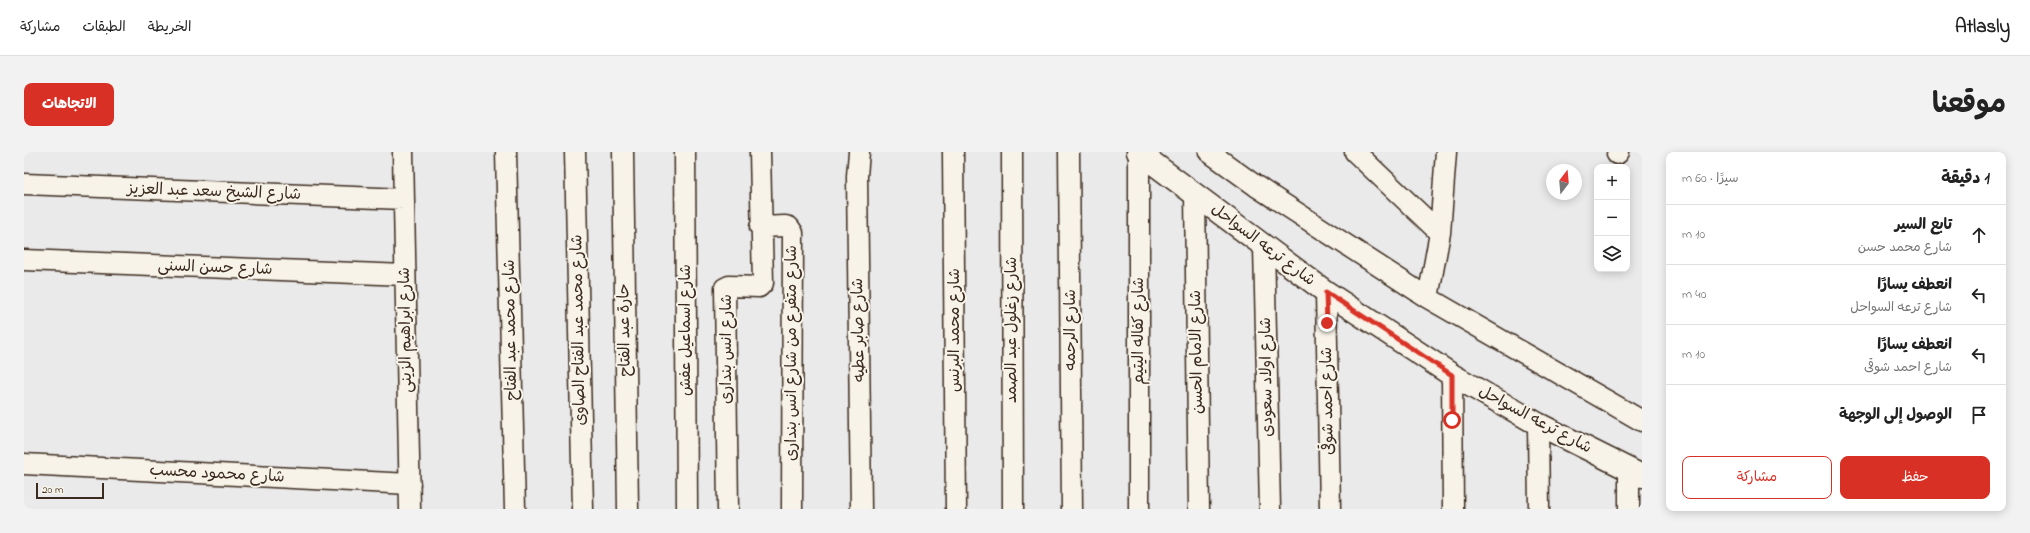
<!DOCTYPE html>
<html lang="ar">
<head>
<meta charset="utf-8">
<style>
  :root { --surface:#fff; --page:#f2f2f2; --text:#222; --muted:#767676; --line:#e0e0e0; --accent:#d93025 }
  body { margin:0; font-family:"Indie Flower","Playpen Sans Arabic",sans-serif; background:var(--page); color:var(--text); direction:rtl }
  .controls { position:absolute; right:12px; top:12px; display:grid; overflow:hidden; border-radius:8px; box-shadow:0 2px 10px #0003 }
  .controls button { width:36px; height:36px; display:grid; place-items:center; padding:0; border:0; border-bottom:1px solid var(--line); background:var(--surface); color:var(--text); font:20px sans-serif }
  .compass { position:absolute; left:1522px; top:12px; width:36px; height:36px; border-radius:50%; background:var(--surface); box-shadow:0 2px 10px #0003; rotate:16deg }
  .scale { position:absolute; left:12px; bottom:10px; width:68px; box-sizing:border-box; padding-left:4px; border:2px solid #3b2a1e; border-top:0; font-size:11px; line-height:14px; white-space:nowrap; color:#3b2a1e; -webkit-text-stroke:3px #f7f3e8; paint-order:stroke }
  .stop { position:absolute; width:12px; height:12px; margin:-9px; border:3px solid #d93025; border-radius:50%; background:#fff }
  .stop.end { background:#d93025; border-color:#fff; box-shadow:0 1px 4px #0008 }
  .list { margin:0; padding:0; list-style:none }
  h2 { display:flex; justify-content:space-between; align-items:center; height:52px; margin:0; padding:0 16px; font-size:17px }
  h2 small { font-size:13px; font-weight:400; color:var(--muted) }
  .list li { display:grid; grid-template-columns:26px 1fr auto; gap:12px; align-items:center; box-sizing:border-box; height:60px; padding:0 16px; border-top:1px solid var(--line) }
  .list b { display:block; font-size:15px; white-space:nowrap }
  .list p { margin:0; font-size:13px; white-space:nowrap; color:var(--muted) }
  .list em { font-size:13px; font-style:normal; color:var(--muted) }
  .actions { display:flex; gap:8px; padding:12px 16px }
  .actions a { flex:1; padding:9px 0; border:1px solid var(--accent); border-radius:8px; text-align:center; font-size:14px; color:var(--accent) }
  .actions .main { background:var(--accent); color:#fff }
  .icon { flex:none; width:22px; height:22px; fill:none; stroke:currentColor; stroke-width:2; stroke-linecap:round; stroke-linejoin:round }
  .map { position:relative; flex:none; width:1618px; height:357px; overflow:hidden; direction:ltr; border-radius:8px }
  header { display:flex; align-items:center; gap:24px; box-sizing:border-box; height:56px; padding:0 20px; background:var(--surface); border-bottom:1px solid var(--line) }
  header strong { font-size:19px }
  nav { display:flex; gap:22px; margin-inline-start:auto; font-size:14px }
  .intro { display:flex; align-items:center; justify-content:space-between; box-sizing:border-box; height:96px; padding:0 24px }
  h1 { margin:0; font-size:28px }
  .button { padding:10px 18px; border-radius:8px; background:var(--accent); color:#fff; font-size:14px; font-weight:700 }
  main { display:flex; gap:24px; padding:0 24px }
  aside { flex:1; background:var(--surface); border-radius:8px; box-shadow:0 2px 10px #0003 }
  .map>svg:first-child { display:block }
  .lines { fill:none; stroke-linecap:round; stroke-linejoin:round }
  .street-casing { stroke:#3b2a1e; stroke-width:23 }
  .secondary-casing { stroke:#3b2a1e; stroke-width:25 }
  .street { stroke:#f7f3e8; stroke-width:20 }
  .secondary { stroke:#f7f3e8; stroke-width:22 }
  .route { stroke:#d93025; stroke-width:5 }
  .labels { text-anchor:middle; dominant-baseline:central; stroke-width:4; stroke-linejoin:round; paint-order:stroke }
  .street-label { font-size:16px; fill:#3b2a1e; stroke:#f7f3e8 }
</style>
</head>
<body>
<header>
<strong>Atlasly</strong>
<nav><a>الخريطة</a><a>الطبقات</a><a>مشاركة</a></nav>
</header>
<div class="intro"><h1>موقعنا</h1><a class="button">الاتجاهات</a></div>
<main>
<aside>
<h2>1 دقيقة<small>سيرًا · 60 m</small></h2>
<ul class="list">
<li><svg class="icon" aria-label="ahead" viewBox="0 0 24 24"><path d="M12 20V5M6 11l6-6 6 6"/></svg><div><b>تابع السير</b><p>شارع محمد حسن</p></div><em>10 m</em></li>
<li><svg class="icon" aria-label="left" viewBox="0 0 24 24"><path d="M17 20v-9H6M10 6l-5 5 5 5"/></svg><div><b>انعطف يسارًا</b><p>شارع ترعه السواحل</p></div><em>40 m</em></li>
<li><svg class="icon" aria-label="left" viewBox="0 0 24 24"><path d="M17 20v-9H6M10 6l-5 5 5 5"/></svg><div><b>انعطف يسارًا</b><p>شارع احمد شوقى</p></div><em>10 m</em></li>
<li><svg class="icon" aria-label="arrive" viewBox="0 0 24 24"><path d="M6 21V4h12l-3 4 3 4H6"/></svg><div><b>الوصول إلى الوجهة</b></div></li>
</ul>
<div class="actions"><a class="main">حفظ</a><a>مشاركة</a></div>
</aside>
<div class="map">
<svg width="1618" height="357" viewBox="0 0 1618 357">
  <rect width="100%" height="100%" fill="#eaeaeb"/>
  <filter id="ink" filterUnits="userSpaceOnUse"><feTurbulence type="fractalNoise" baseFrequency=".025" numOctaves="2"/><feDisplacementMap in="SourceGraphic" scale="8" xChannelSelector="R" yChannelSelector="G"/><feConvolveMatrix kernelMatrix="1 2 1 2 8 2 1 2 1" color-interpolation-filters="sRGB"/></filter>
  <g filter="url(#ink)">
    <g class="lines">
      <defs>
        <path id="street" d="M379,0L386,357
          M482,0L491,357
          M551,0L559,357
          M599,0L604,357
          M661,0L663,357
          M835,0L833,24L837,357
          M929,0L932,357
          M988,0L989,357
          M1045,0L1048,357
          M1185,0L1232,34L1404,146L1618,269
          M1331,0L1416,81
          M1115,1V357
          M1593,2L1595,0
          M0,32L380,47
          M1171,42L1175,357
          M736,75L761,74L765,75L769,81L768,357
          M1240,94L1246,357
          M0,108L381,123
          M1302,140L1306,357
          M1404,146L1416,81L1422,0
          M1428,223L1429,357
          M1514,272L1515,357
          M0,312L386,332
          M704,357L701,136L705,134L735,135L739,131L736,0
          M1605,357V317"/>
        <path id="secondary" d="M1114,0L1302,140L1428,223L1514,272L1618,324"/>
      </defs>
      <use href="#street" class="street-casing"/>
      <use href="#secondary" class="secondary-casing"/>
      <use href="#street" class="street"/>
      <use href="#secondary" class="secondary"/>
    </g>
  </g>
  <g class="lines" filter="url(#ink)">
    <path class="route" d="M1303,171L1302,140L1428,223V268"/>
  </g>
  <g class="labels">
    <g class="street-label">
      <text transform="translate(190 40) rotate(2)">شارع الشيخ سعد عبد العزيز</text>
      <text transform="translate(1239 93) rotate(37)">شارع ترعه السواحل</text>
      <text transform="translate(191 116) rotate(2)">شارع حسن السنى</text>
      <text transform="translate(382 178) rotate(-91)">شارع ابراهيم الزينى</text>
      <text transform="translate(487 178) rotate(-91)">شارع محمد عبد الفتاح</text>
      <text transform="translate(555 178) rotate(-91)">شارع محمد عبد الفتاح الصاوى</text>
      <text transform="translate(601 178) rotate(-91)">حارة عبد الفتاح</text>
      <text transform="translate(662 178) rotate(-90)">شارع اسماعيل عفش</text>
      <text transform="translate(835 178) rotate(-91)">شارع صابر عطيه</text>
      <text transform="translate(931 178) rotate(-90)">شارع محمد البرنس</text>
      <text transform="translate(988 178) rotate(-90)">شارع زغلول عبد الصمد</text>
      <text transform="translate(1047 178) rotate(-90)">شارع الرحمه</text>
      <text transform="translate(1115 179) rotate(-90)">شارع كفاله اليتيم</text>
      <text transform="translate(703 197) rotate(-90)">شارع انس بندارى</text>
      <text transform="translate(1173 200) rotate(-91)">شارع الامام الحسن</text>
      <text transform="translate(768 201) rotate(-90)">شارع متفرع من شارع انس بندارى</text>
      <text transform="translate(1243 225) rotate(-91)">شارع اولاد سعودى</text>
      <text transform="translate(1304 249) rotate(-91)">شارع احمد شوقى</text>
      <text transform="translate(1511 268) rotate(28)">شارع ترعه السواحل</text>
      <text transform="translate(193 322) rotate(3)">شارع محمود محسب</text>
    </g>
  </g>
</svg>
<div class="controls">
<button>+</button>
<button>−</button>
<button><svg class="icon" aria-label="layers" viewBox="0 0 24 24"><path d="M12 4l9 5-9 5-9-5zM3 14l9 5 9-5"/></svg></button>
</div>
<svg class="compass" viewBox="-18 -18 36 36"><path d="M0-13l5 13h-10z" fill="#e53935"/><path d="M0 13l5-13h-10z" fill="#767676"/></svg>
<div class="scale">20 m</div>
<div class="stop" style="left:1428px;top:268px"></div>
<div class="stop end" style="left:1303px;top:171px"></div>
</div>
</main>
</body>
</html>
